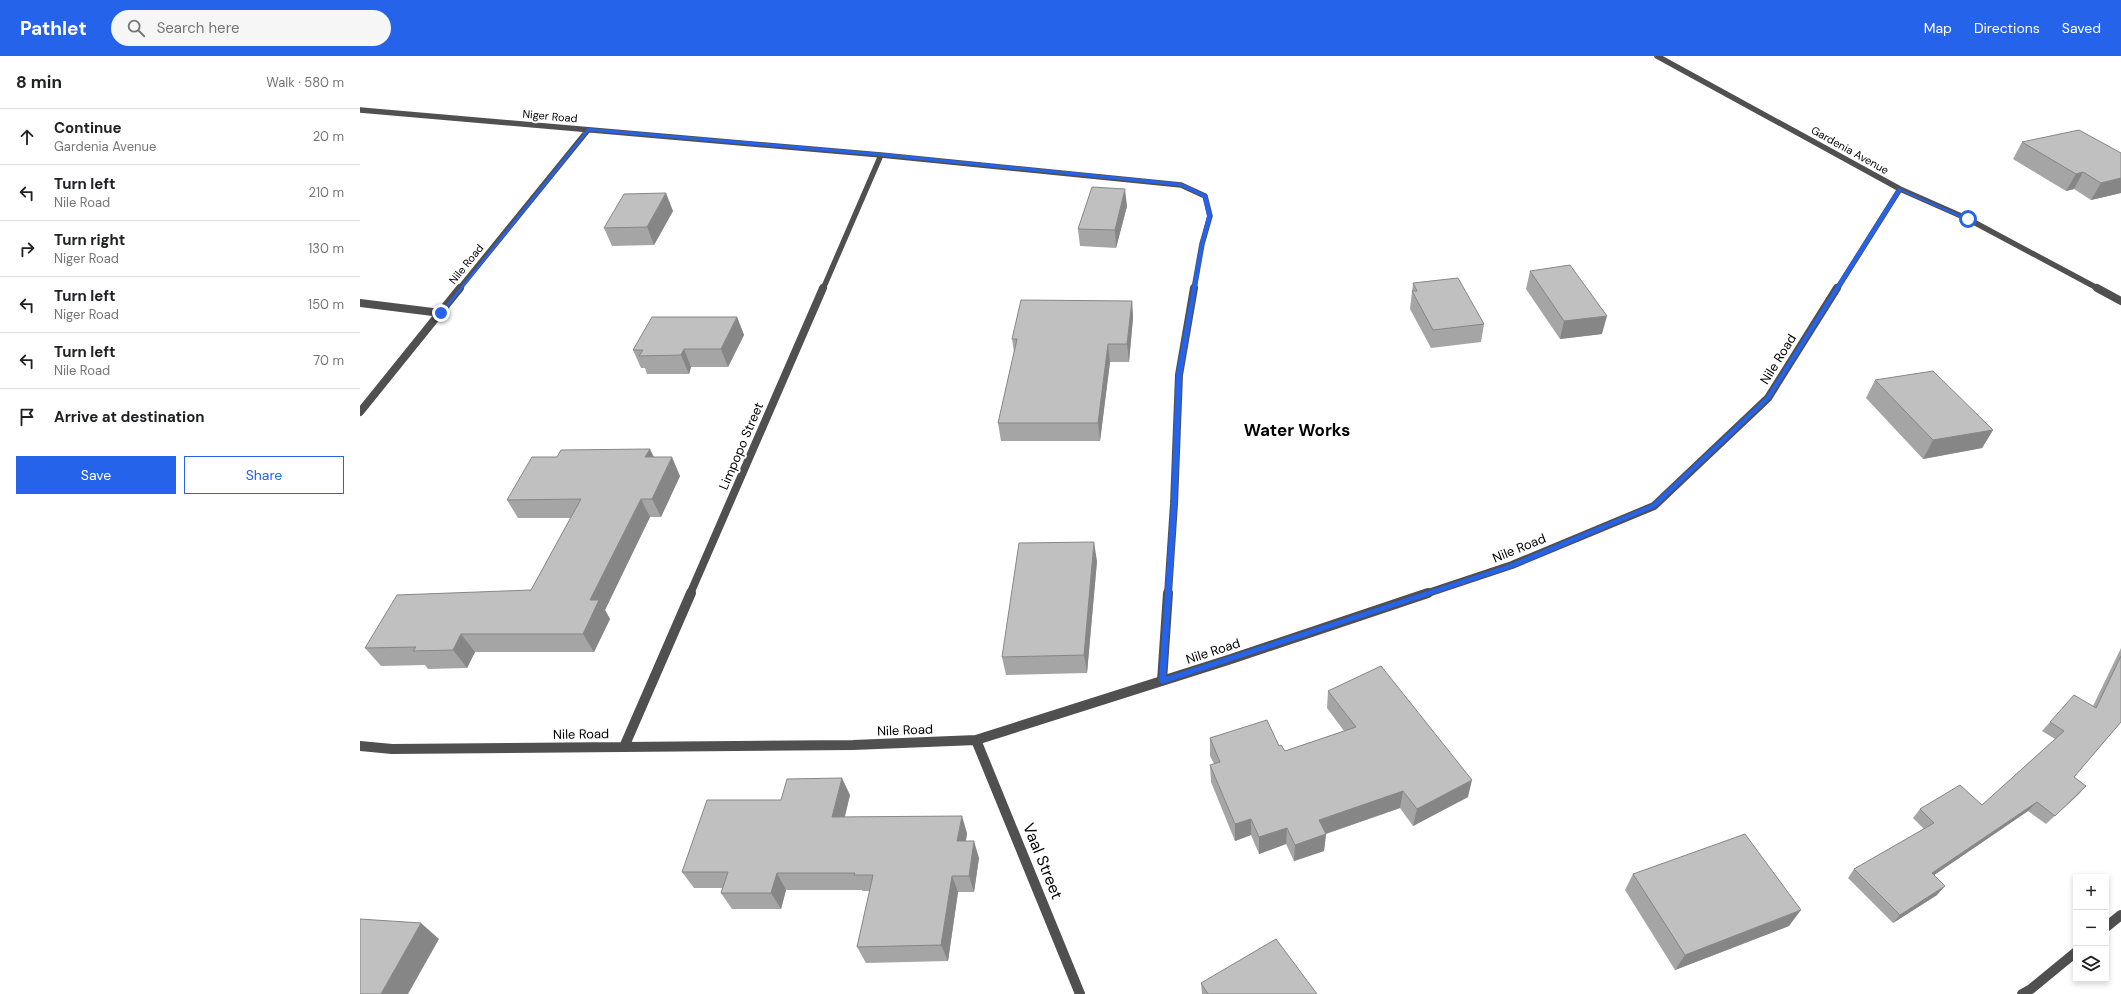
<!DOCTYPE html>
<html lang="en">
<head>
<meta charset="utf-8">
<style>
  :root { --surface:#fff; --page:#f6f6f6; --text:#202124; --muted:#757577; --line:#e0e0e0; --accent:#2563eb }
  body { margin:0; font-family:"DM Sans",sans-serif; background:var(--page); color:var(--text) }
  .controls { position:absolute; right:12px; bottom:12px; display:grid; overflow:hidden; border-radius:0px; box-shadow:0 2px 6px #0003 }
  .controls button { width:36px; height:36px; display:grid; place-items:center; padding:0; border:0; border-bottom:1px solid var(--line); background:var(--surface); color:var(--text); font:20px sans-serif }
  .stop { position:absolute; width:12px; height:12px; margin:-9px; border:3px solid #2563eb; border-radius:50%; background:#fff }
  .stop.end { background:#2563eb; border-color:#fff; box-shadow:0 1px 4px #0008 }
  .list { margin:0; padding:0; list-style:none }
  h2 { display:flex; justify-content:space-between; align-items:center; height:52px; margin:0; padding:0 16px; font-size:17px }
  h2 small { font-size:13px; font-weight:400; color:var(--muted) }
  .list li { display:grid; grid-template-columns:26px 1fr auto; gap:12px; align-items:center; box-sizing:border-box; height:56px; padding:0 16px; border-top:1px solid var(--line) }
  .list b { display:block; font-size:15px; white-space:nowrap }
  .list p { margin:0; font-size:13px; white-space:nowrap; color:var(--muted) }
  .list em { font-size:13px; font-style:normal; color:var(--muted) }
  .actions { display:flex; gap:8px; padding:12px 16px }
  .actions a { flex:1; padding:9px 0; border:1px solid var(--accent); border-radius:0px; text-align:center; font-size:14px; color:var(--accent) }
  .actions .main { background:var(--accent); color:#fff }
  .icon { flex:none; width:22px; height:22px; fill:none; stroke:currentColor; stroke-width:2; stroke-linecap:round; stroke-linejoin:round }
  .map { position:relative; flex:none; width:1761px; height:938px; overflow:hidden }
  header { display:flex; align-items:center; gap:24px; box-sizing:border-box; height:56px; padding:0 20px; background:var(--accent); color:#fff }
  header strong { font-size:19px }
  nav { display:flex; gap:22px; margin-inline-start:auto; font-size:14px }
  .search { width:280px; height:36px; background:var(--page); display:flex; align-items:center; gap:10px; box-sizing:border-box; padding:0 14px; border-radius:22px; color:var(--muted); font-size:15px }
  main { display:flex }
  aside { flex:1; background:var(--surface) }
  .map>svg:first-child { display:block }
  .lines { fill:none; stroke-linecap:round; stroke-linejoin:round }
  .street-far2 { stroke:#505050; stroke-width:5.5 }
  .street-far1 { stroke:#505050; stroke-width:8 }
  .street { stroke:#505050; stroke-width:10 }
  .wall { fill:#a5a5a5 }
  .shaded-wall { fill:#868686 }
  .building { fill:#c0c0c0; stroke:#868686 }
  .route { fill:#2563eb }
  .labels { text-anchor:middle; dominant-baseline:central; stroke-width:4; stroke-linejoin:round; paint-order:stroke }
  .far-street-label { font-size:11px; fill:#000; stroke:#fff }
  .street-label { font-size:13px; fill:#000; stroke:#fff }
  .near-street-label { font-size:16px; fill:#000; stroke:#fff }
  .district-label { font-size:17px; font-weight:bold; fill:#000; stroke:#fff }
</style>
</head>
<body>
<header>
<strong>Pathlet</strong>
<div class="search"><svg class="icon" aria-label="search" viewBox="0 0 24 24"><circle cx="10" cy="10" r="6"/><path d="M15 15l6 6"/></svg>Search here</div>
<nav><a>Map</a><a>Directions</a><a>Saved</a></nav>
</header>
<main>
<aside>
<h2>8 min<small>Walk · 580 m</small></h2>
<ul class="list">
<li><svg class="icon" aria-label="ahead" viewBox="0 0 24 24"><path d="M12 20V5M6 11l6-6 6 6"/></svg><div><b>Continue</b><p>Gardenia Avenue</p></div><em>20 m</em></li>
<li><svg class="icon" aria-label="left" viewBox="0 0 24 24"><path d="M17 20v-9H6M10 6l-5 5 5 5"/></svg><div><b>Turn left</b><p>Nile Road</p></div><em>210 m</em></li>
<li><svg class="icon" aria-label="right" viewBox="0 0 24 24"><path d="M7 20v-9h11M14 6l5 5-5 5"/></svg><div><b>Turn right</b><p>Niger Road</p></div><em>130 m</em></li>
<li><svg class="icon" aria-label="left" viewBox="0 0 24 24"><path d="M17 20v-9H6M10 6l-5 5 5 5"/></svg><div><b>Turn left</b><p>Niger Road</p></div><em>150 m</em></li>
<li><svg class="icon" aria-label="left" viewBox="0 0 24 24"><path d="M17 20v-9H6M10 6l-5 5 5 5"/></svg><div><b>Turn left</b><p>Nile Road</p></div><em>70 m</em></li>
<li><svg class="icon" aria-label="arrive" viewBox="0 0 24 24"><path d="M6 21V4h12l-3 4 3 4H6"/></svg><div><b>Arrive at destination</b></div></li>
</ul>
<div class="actions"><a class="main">Save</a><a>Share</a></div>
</aside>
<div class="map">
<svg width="1761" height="938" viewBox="0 0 1761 938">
  <rect width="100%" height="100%" fill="#fff"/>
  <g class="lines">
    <path class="street-far2" d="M1297,0L1540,133L1608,163L1739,233
      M0,54L521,99L821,129L845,140L850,160L842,188L834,233
      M99,233L228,74
      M463,233L521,99
      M1477,233L1540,133"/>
    <path class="street-far1" d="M1737,232L1761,245
      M0,247L81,257
      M0,356L100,232
      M330,538L463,232
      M808,538L814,448L819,319L834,232
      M1065,538L1152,509L1294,450L1408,342L1477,232"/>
    <path class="street" d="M802,625L808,537
      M616,684L720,938
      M0,690L32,693L493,689L616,684L868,604L1068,537
      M264,691L331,537
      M1746,871L1761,859
      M1662,938L1671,933L1716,896"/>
  </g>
  <path class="wall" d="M1662,86L1761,97V137L1731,144L1714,133L1706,135L1653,103Z
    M767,150L756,192L720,190L718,173Z
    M313,155L294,189L252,190L244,172Z
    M1170,215L1242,278L1200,283L1166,233Z
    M1053,227L1124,268L1121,286L1071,292L1050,253Z
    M772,245L773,262L769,306H750L740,385H641L638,367L654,296L652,283Z
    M377,261L384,279L368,311H331L329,318H287L285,312H281L273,294Z
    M1515,324L1633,374L1622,392L1563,403L1506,342Z
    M294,401L320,420L301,461H290L245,554L250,563L234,596H115L107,612L68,613L65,609L21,610L5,592L171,534L211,462H158L147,444Z
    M737,505L727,617L646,619L642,601Z
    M1761,592V666L1714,721L1726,730L1686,768L1668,755L1574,819L1577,839L1533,867L1488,822L1494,813L1564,773L1553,762L1560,753L1622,749L1695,683L1682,675L1690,666L1733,650Z
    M968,635L1108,741L1053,770L1040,752L966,778L964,795L934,805L926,788L899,798L891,779L875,785L851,726L850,709L854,708L850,700V682L925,695L984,675L967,652Z
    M490,739L485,761L607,777L606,785L619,802L614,836H598L588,905L506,907L497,891L510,835H502V834H426L421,853H372L361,837L363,832H334L322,816L421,744Z
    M1273,818L1429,870L1315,914L1265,834Z
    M841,927L957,938H842Z"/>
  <path class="shaded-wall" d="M1723,116L1714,133L1706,135L1716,118Z
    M1761,122V137L1731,144L1741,127Z
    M765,133L767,150L756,192L755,174Z
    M306,137L313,155L294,189L287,171Z
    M772,245L773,262L769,306L767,288Z
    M1247,260L1242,278L1200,283L1204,265Z
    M377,261L384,279L368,311L361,293Z
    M748,288L750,306L740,385L738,367Z
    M324,293L331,311L329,318L321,299Z
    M1633,374L1622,392L1563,403L1573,384Z
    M290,393L299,411L285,401Z
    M312,401L320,420L301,461L292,443Z
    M281,443L290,461L245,554L250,563L234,596L223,578L230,544Z
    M734,486L737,505L727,617L724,599Z
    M101,578L115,596L107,612L93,594Z
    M482,722L490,739L480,778L472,761Z
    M1112,724L1108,741L1053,770L1057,753Z
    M1726,730L1718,739L1686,768L1695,760Z
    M1043,735L1040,752L965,778H966L964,795L934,805L935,789L959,764Z
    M1677,746L1668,755L1564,826L1572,817Z
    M602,760L607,777L603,802L597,785Z
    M891,763V779L875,785V768Z
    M927,772L926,788L899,798V781Z
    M614,785L619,802L614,836L609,820Z
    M417,817L426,834L421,853L411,837Z
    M592,820L598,836L588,905L581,889Z
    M1585,830L1577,839L1533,867L1540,859Z
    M1441,854L1429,870L1315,914L1325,899Z
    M61,867L79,883L48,938H21Z"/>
  <path class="building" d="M1719,74L1761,97V122L1741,127L1723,116L1716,118L1662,86Z
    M732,131L765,133L755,174L718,173Z
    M306,137L287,171L244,172L264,138Z
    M1210,209L1247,260L1204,265L1170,215Z
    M1098,222L1124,268L1073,274L1052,235H1057L1053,227Z
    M661,244L772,245L767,288H748L738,367H638L657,283H652Z
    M292,261H377L361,293H324L321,299L279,300L283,294H273Z
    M1573,315L1633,374L1573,384L1515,324Z
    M290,393L285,401H312L292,443H281L230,544H239L223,578H101L93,594L53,595L56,591L5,592L37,539L171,534L221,443L147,444L172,401H197L201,394Z
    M734,486L724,599L642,601L659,487Z
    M1761,600V666L1714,721L1726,730L1695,760L1677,746L1572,817L1585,830L1540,859L1494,813L1574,767L1560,753L1600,729L1622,749L1704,675L1690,666L1714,639L1736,652Z
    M1021,610L1112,724L1057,753L1043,735L959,764L966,778L935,789L927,772L899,781L891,763L875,768L850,709L860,706L850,682L907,664L919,690L921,689L925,695L996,671L968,635Z
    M482,722L472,761L602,760L597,785H614L609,820H592L581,889L497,891L513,819H494L495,817H417L411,837H361L368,816H322L347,744H421L427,723Z
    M1385,778L1441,854L1325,899L1273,818Z
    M0,863L61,867L21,938H0Z
    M916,883L957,938H848L841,927Z"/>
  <path class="route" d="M228,72L521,97L821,127L847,139L852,160L844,188L822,319L817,448L806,621L1150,508L1292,448L1406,341L1538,132L1610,163L1606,164L1541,135L1410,343L1296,451L1155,511L802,628L799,625L811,448L816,319L840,188L847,160L843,141L820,130L521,100L229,75L82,258H79Z"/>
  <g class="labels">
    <g class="far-street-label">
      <text transform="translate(190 60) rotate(5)">Niger Road</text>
      <text transform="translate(1490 94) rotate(29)">Gardenia Avenue</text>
      <text transform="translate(106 208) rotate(-51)">Nile Road</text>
    </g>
    <g class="street-label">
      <text transform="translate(1418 303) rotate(-58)">Nile Road</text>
      <text transform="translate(381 390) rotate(-67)">Limpopo Street</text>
      <text transform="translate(1159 492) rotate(-22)">Nile Road</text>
      <text transform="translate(853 595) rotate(-18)">Nile Road</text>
      <text transform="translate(545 674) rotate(-2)">Nile Road</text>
      <text transform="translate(221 678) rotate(-1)">Nile Road</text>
    </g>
    <g class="near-street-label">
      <text transform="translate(683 805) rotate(68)">Vaal Street</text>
    </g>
    <g class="district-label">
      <text x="937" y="374">Water Works</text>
    </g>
  </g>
</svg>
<div class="controls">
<button>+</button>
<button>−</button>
<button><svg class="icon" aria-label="layers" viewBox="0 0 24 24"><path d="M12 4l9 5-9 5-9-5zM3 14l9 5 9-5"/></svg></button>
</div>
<div class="stop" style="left:1608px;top:163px"></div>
<div class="stop end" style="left:81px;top:257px"></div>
</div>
</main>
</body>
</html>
